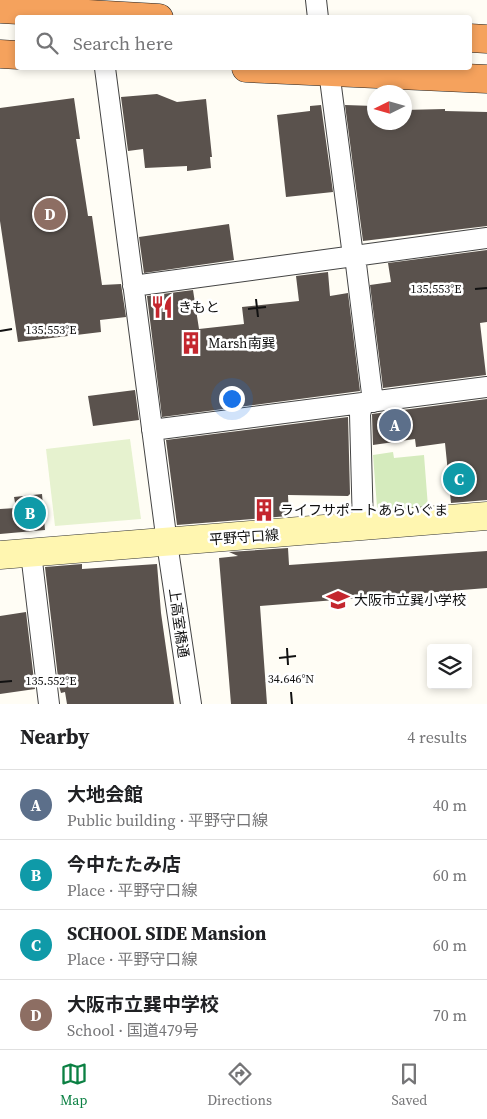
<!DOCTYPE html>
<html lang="en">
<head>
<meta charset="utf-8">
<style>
  :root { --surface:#fff; --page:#f6f6f6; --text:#202124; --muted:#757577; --line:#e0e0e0; --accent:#0b8043 }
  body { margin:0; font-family:"Source Serif 4","Noto Sans JP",serif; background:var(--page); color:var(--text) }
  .controls { position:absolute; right:15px; bottom:15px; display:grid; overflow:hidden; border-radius:5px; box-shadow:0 2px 8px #0003 }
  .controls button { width:45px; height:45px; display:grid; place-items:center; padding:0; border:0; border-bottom:1px solid var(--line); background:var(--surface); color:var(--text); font:25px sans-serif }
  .compass { position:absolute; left:367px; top:85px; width:45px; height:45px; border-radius:50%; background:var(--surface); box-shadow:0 2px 8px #0003; rotate:265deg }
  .you { position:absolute; left:231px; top:398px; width:18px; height:18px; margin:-12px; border:4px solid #fff; border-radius:50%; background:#1a73e8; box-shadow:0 0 0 8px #1a73e833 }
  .badge { display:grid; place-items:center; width:32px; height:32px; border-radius:50%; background:var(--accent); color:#fff; font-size:16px; font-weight:700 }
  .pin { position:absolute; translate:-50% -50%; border:2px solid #fff; box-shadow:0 1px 5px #0006 }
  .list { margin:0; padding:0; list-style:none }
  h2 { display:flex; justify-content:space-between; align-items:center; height:65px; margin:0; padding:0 20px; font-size:21px }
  h2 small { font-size:16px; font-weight:400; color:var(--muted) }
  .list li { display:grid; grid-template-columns:32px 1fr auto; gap:15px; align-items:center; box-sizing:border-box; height:70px; padding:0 20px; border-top:1px solid var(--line) }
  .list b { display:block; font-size:19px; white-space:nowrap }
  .list p { margin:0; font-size:16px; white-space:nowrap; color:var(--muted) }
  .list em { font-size:16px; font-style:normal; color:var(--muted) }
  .icon { flex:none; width:28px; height:28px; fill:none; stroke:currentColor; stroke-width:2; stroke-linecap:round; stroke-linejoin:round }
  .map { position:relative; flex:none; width:487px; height:704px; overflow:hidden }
  .search { position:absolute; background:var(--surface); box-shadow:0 2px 8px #0003; left:15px; right:15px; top:15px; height:55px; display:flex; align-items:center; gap:12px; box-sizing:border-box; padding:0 18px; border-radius:5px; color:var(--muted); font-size:19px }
  .sheet { height:345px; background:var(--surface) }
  nav { display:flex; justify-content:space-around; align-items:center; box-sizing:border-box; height:70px; border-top:1px solid var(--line); background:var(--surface); font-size:14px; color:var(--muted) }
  nav a { display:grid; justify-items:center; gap:2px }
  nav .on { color:var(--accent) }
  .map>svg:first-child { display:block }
  .green { fill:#d5ebbd }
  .pitch { fill:#e6f2cf }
  .building { fill:#5a524d }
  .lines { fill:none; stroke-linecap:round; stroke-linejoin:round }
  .street-casing { stroke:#444; stroke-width:22 }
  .secondary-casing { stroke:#333; stroke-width:29 }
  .highway-casing { stroke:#222; stroke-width:29 }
  .street { stroke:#fff; stroke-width:20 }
  .secondary { stroke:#fff6b0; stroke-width:28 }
  .highway { stroke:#f5a25d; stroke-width:28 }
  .ticks { fill:none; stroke:#111; stroke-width:2 }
  .labels { text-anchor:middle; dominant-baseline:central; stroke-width:5; stroke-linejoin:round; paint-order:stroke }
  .poi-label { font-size:14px; fill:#111; stroke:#fff; text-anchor:start }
  .street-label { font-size:14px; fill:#111; stroke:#fff }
  .ticks-label { font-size:12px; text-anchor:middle; fill:#111; stroke:#fff; stroke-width:5; stroke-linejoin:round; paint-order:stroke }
</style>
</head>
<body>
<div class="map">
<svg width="487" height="704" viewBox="0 0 487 704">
  <rect width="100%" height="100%" fill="#fffdf5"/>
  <path class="green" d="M393,452L394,458L424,455L428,507L383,511L377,507L373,455Z"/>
  <path class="pitch" d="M130,439L141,519L55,526L46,449Z"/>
  <path class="building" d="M157,94L177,102L206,99L212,157H210L211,168L187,171V166L145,168L143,149L128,151L121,97Z
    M74,98L80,139H76L88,216H92L102,285L121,284L126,317L100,320L101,332L18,342L0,221V108Z
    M321,105L333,192L286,197L277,115L310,111V106Z
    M345,105L374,106V122H404V110L445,109V111L487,112V226L363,241Z
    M229,224L234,260L144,273L139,237Z
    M487,250V322L480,323L486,375L383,388L370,285L391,282L388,263Z
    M328,272L330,296L348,293L360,391L162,417L147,296L193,290L199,329L244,324L242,307L299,301L296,276Z
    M135,390L139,420L93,426L88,396Z
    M487,399V500L451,503L445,443L416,447L415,439L373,445L372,414Z
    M348,417L350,494L348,496L288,495L289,516L177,525L166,440Z
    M42,494L45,530L0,534V509L16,508L14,497Z
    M288,548L289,565L487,551V588L260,606L267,704H231L219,558L238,556L229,552Z
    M82,564V569L157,564L161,613L174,704H67L65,692L61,693L59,686L45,567Z
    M26,612L35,689L0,694V616Z"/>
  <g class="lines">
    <defs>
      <path id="street" d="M316,0L318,18
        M105,68L167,543L191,704
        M329,71L353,256
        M355,256L373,402
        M133,286L487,238
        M152,430L487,387
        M363,527L360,414L363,403
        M31,553L49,704"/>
      <path id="secondary" d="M0,555L487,516"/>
      <path id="highway" d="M0,9L159,18
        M470,38L487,39
        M0,54L18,55
        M246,68L487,79"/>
    </defs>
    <use href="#street" class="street-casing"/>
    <use href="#secondary" class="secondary-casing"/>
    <use href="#highway" class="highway-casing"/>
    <use href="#street" class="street"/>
    <use href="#secondary" class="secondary"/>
    <use href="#highway" class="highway"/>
  </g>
  <path class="ticks" d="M475,289L487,288M256,299L258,317M248,309L266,307M0,331L12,329M287,648L288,665M279,658L296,656M0,682L12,681M291,692L292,704"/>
  <defs>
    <symbol id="restaurant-bare" viewBox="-9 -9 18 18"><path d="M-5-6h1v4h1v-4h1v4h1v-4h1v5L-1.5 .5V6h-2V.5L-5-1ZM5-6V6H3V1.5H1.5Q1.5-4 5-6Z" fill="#c4262e" stroke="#fff" stroke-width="2.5" paint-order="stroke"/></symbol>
    <symbol id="building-bare" viewBox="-9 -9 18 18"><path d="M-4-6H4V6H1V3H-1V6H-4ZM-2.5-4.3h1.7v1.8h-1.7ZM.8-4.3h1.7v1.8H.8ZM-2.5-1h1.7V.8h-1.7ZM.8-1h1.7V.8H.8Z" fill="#c4262e" stroke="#fff" stroke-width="2.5" paint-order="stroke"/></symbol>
    <symbol id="school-bare" viewBox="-9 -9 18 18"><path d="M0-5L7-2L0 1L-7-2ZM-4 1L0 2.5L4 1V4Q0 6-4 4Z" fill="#c4262e" stroke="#fff" stroke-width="2.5" paint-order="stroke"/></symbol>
  </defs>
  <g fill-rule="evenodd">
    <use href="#restaurant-bare" x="146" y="291" width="32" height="32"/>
    <use href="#building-bare" x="175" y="327" width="32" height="32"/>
    <use href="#building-bare" x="248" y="494" width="32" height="32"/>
    <use href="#school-bare" x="322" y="584" width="32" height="32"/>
  </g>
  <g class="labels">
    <g class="poi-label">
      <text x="178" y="307">きもと</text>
      <text x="208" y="343">Marsh南巽</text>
      <text x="280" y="510">ライフサポートあらいぐま</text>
      <text x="354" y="600">大阪市立巽小学校</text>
    </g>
    <g class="street-label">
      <text transform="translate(244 537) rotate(-4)">平野守口線</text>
      <text transform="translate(179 623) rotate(82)">上高室橋通</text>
    </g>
  </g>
  <g class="ticks-label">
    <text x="436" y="293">135.553°E</text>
    <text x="51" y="334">135.553°E</text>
    <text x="291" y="683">34.646°N</text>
    <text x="51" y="685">135.552°E</text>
  </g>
</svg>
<div class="controls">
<button><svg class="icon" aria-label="layers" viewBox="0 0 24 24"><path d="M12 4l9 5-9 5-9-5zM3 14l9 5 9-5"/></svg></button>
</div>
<svg class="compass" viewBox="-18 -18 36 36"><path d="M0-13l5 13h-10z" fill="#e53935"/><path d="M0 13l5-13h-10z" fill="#757577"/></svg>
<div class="you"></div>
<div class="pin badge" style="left:395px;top:425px;background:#5c6f8a">A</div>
<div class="pin badge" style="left:30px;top:513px;background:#0f9aa8">B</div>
<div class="pin badge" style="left:459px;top:479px;background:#0f9aa8">C</div>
<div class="pin badge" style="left:50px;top:214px;background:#8d6e63">D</div>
<div class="search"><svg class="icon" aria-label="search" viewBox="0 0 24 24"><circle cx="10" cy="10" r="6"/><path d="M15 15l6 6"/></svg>Search here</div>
</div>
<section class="sheet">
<h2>Nearby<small>4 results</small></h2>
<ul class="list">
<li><span class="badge" style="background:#5c6f8a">A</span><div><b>大地会館</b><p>Public building · 平野守口線</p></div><em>40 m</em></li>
<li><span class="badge" style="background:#0f9aa8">B</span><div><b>今中たたみ店</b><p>Place · 平野守口線</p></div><em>60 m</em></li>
<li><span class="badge" style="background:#0f9aa8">C</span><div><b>SCHOOL SIDE Mansion</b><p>Place · 平野守口線</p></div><em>60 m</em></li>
<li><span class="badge" style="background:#8d6e63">D</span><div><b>大阪市立巽中学校</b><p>School · 国道479号</p></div><em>70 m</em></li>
</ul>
</section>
<nav>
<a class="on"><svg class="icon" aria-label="map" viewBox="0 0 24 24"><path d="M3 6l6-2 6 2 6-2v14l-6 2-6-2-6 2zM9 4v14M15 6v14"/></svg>Map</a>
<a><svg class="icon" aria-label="directions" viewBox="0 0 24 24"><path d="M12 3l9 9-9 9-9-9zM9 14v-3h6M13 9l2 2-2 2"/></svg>Directions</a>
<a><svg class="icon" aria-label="saved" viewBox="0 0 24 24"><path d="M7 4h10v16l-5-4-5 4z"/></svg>Saved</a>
</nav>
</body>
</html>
